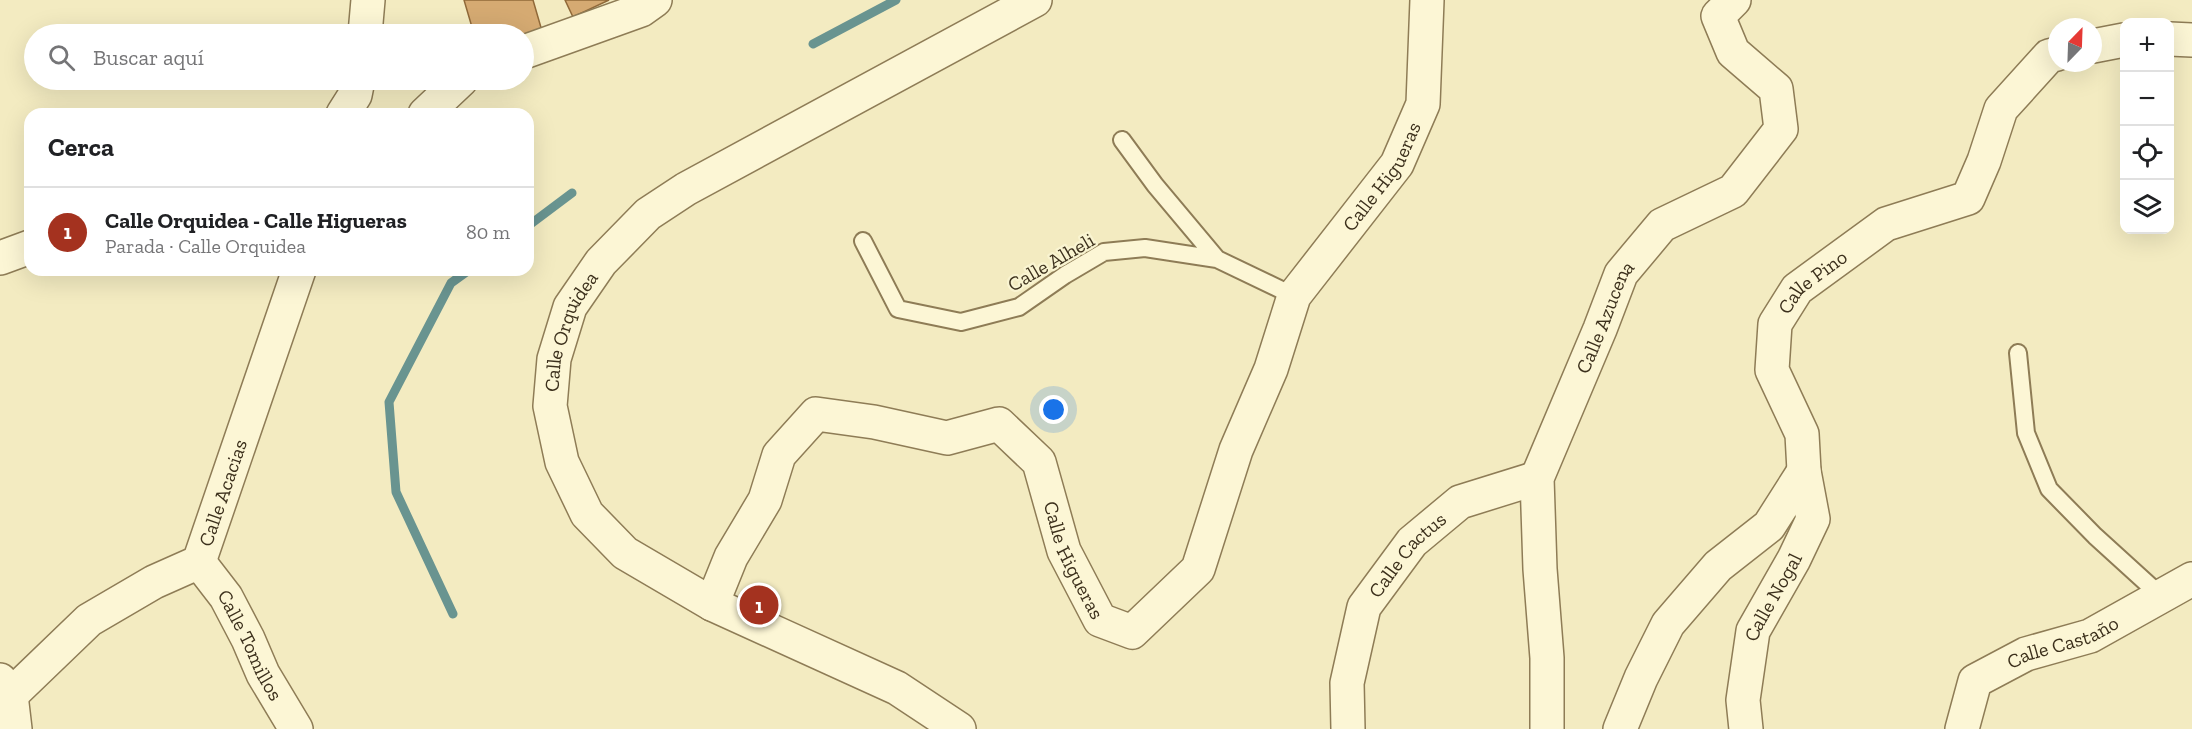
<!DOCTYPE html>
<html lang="es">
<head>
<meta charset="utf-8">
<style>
  :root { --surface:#fff; --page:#f6f6f6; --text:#202124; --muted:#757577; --line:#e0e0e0; --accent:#a4321f }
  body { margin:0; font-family:"Zilla Slab",serif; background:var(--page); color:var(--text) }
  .controls { position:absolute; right:18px; top:18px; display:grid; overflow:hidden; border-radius:12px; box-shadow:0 6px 24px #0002 }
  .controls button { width:54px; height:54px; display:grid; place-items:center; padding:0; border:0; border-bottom:2px solid var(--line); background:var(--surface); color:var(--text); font:30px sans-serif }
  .compass { position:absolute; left:2048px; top:18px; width:54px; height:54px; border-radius:50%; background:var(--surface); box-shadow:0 6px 24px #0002; rotate:23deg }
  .you { position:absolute; left:1054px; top:410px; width:21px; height:21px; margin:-15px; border:4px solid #fff; border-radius:50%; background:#1a73e8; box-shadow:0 0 0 9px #1a73e833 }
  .badge { display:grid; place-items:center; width:39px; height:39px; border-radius:50%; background:var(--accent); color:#fff; font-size:20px; font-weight:700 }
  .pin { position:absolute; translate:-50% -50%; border:3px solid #fff; box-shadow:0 2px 6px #0006 }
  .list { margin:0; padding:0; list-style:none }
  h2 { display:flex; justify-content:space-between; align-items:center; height:78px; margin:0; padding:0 24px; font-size:26px }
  h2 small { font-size:20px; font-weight:400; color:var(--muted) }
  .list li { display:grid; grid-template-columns:39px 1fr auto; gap:18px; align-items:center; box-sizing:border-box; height:90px; padding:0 24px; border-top:2px solid var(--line) }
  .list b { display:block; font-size:22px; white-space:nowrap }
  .list p { margin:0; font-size:20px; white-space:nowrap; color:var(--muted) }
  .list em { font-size:20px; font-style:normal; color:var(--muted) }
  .icon { flex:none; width:33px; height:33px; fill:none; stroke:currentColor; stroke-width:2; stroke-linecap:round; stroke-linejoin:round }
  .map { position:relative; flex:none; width:2192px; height:729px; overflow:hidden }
  .search { position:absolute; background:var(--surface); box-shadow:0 6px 24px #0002; left:24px; top:24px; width:510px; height:66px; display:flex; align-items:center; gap:15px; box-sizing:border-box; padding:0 21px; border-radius:33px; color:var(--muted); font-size:22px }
  .panel { position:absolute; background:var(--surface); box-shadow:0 6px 24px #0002; left:24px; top:108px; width:510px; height:168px; border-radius:18px }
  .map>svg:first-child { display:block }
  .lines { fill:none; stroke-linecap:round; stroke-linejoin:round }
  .stream { stroke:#699490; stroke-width:9 }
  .building { fill:#d5aa72; stroke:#906939; stroke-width:1.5 }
  .lane-casing { stroke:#8e7c56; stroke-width:20 }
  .street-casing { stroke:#8e7c56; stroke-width:36 }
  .lane { stroke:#fcf6d5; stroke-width:16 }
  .street { stroke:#fcf6d5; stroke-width:33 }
  .labels { text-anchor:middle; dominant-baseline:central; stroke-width:4.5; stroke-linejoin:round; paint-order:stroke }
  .street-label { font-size:20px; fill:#3c301c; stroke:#f9f4d1 }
</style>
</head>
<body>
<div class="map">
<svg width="2192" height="729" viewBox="0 0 2192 729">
  <rect width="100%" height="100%" fill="#f3ebc1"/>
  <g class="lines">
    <path class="stream" d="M813,44L896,0
      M528,226L572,193
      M453,614L396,492L389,402L451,283L469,270"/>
  </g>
  <path class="building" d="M464,0H533L542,31L524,36V34H474Z
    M565,0H609L573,17Z"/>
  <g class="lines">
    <defs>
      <path id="lane" d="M1122,140L1155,185L1217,259
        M863,241L898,309L961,322L1019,307L1065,275L1104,252L1145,248L1217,259L1294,296
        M2018,353L2026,433L2049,489L2095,536L2161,596"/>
      <g id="street">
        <path d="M365,34L368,0"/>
        <path d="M2170,39L2192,40"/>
        <path d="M2093,46L2124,40"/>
        <path d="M524,52L641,10L655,0"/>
        <path d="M343,114L355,95L358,80"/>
        <path d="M425,114L461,80"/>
        <path d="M0,258L30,247"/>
        <path id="s1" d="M199,562L226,597L248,639L263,674L296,729"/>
        <path id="s2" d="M712,604L731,557L765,500L779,455L816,414L874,422L947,438L999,424L1039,462L1064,551L1100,620L1132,632L1198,569L1236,450L1271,369L1294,296L1397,164L1423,104L1427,0"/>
        <path d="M0,680L11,695L15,729"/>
        <path id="s3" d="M11,695L89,620L154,582L199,562L299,270"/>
        <path id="s4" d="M959,729L897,688L712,604L625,553L587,514L562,462L550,406L554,359L570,307L601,262L648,214L686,189L1035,0"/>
        <path id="s5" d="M1348,729L1347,683L1364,607L1412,542L1460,502L1537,478"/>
        <path id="s6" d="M1547,729V658L1540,569L1537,478L1600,329L1621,274L1662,225L1733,191L1781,129L1776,89L1733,52L1718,16L1734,0"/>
        <path d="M1620,729L1641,678L1668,624L1718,566L1769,526L1804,471"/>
        <path id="s7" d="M1746,729L1743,700L1753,631L1794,559L1813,519L1804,471L1802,434L1772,370L1775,324L1797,289L1886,224L1968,198L1984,161L2001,109L2049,56L2057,54"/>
        <path id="s8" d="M1962,729L1975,681L2026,654L2090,636L2192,579"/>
      </g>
    </defs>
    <use href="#lane" class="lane-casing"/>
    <use href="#street" class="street-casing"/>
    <use href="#lane" class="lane"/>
    <use href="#street" class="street"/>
  </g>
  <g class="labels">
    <g class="street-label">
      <text stroke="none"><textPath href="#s2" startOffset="1196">Calle Higueras</textPath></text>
      <text transform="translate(1051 262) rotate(-30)">Calle Alheli</text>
      <text stroke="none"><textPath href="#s7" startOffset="486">Calle Pino</textPath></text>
      <text stroke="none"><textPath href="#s6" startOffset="426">Calle Azucena</textPath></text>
      <text stroke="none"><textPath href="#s4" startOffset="626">Calle Orquidea</textPath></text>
      <text stroke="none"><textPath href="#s3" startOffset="306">Calle Acacias</textPath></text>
      <text stroke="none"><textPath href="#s5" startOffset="192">Calle Cactus</textPath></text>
      <text stroke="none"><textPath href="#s2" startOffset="566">Calle Higueras</textPath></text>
      <text stroke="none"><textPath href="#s7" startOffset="138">Calle Nogal</textPath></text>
      <text stroke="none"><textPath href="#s8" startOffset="146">Calle Castaño</textPath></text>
      <text stroke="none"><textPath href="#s1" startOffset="98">Calle Tomillos</textPath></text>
    </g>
  </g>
</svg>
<div class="controls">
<button>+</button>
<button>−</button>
<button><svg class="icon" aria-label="locate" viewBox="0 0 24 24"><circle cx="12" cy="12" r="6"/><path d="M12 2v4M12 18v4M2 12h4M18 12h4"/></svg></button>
<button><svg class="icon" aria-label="layers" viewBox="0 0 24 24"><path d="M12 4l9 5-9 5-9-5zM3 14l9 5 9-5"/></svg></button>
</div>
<svg class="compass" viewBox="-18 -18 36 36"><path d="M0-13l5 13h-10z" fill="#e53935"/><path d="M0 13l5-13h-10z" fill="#757577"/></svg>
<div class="you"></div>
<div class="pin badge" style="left:759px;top:605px">1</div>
<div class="search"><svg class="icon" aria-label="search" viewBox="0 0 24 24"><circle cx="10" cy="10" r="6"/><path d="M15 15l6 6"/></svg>Buscar aquí</div>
<section class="panel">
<h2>Cerca<small></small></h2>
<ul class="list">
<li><span class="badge">1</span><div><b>Calle Orquidea - Calle Higueras</b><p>Parada · Calle Orquidea</p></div><em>80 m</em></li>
</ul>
</section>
</div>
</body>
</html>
